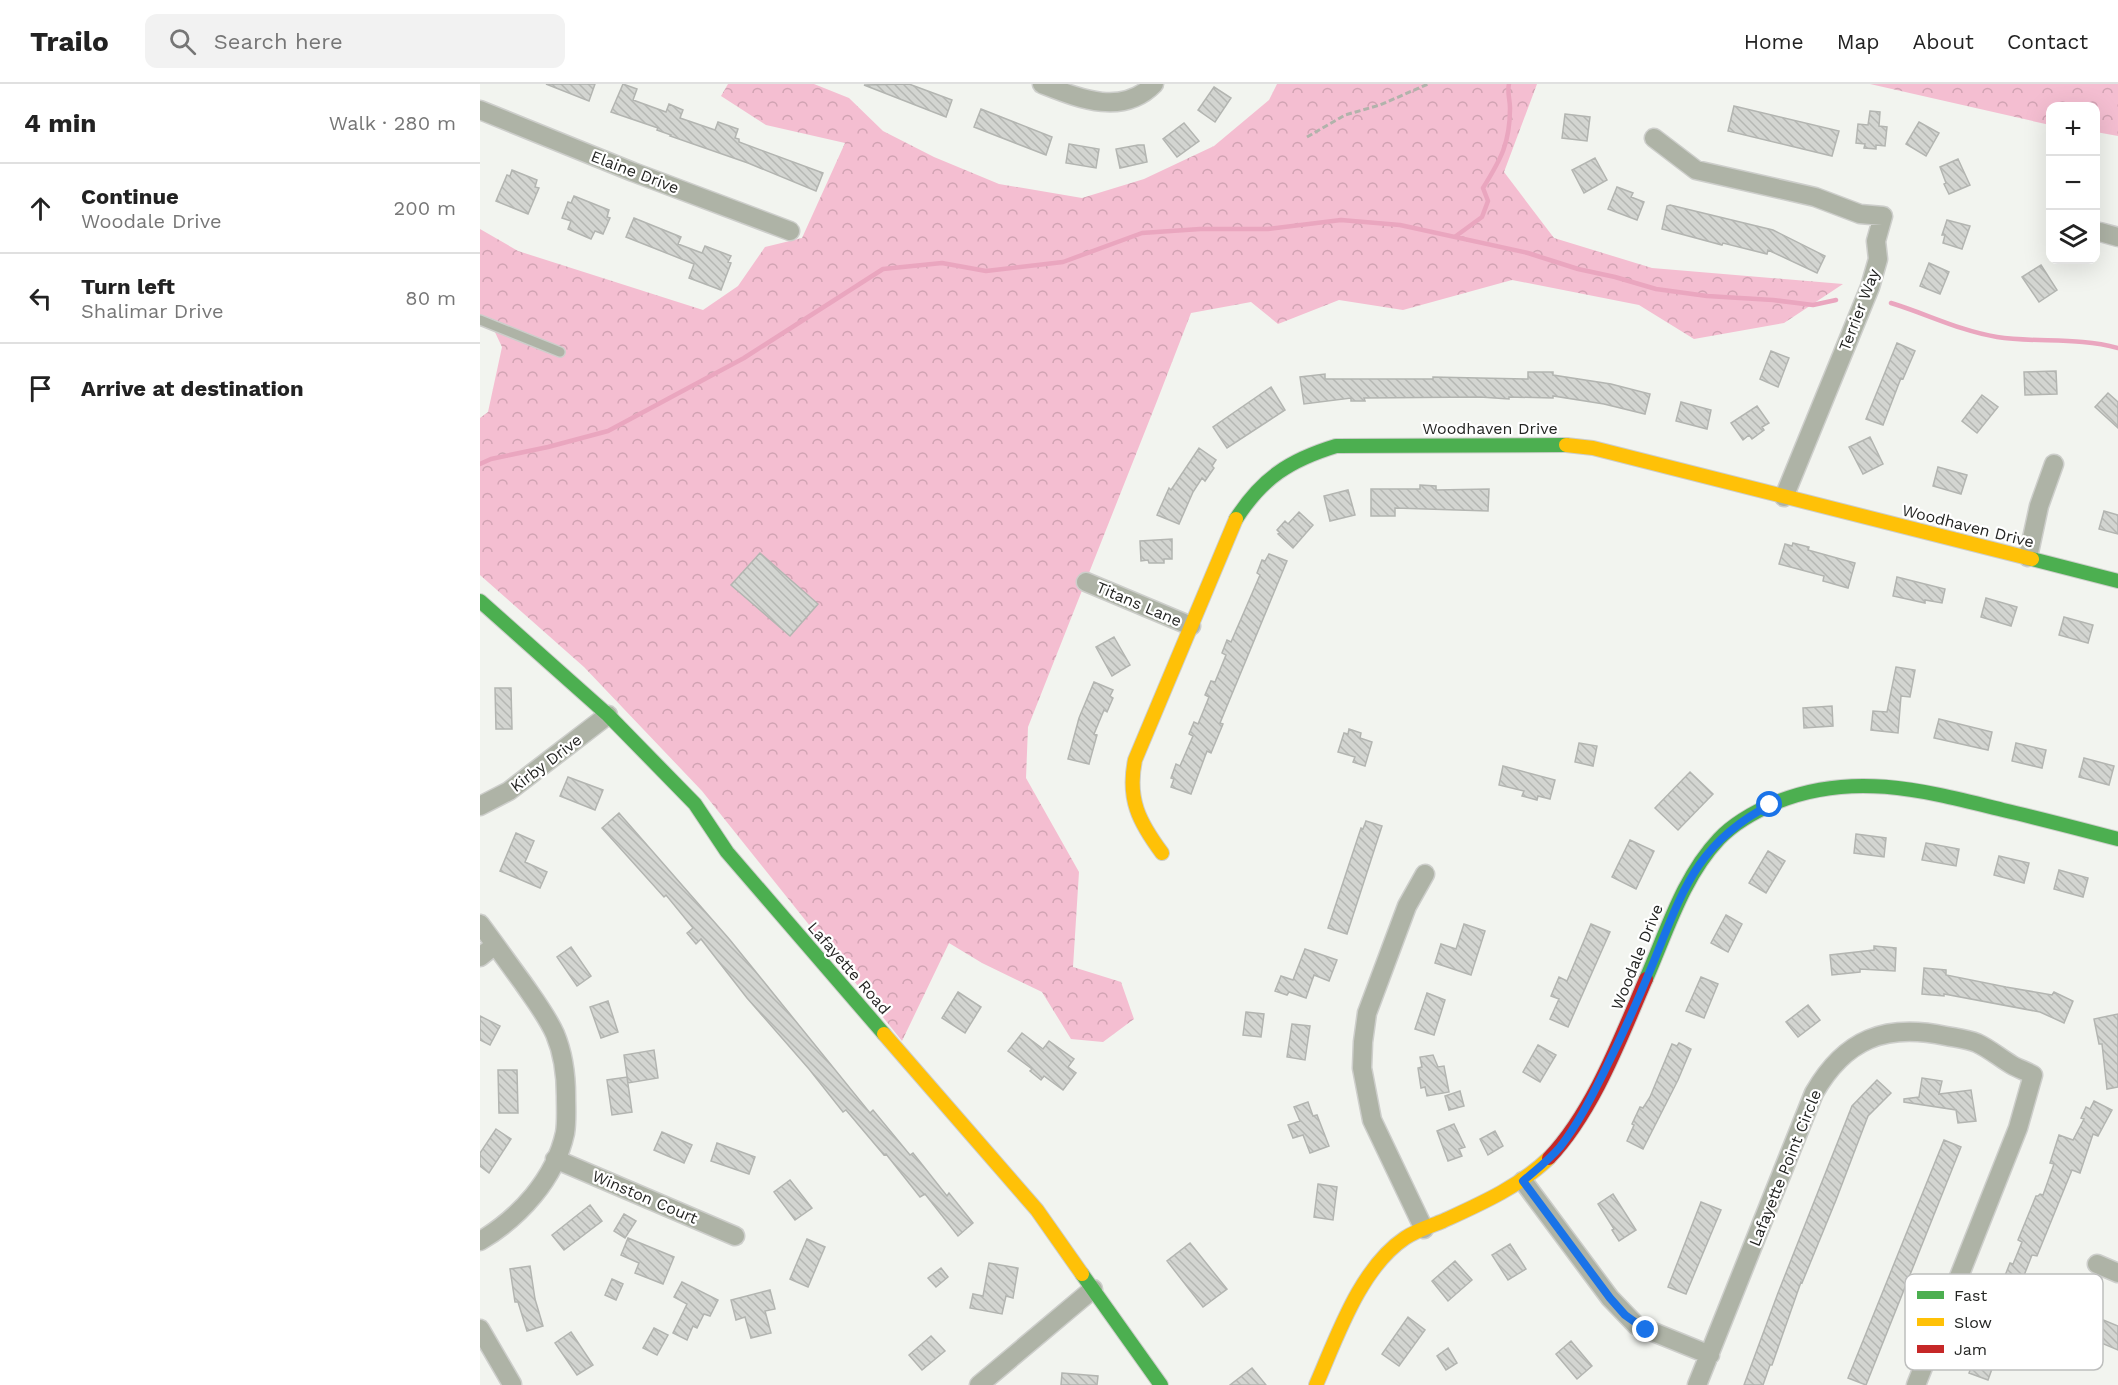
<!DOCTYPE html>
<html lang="en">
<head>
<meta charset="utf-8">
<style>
  :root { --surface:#fff; --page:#f2f2f2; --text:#222; --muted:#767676; --line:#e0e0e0 }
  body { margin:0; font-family:"Work Sans",sans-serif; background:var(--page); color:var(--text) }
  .controls { position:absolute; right:18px; top:18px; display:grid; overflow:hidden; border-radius:12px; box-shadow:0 6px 24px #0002 }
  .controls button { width:54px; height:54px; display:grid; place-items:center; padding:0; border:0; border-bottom:2px solid var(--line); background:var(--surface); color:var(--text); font:30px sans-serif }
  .stop { position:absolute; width:18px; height:18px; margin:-14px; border:4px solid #1a73e8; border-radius:50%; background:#fff }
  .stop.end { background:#1a73e8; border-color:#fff; box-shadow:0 2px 6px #0008 }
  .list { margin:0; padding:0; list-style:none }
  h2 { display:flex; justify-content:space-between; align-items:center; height:78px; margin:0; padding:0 24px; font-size:26px }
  h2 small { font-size:20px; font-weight:400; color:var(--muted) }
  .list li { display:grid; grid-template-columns:39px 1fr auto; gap:18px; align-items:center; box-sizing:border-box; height:90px; padding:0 24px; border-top:2px solid var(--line) }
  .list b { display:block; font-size:22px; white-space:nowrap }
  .list p { margin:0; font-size:20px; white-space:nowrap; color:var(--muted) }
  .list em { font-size:20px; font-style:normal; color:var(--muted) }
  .icon { flex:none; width:33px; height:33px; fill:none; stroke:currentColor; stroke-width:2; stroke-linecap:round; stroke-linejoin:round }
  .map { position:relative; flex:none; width:1638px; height:1301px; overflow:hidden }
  header { display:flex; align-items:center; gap:36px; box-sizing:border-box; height:84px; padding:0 30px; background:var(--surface); border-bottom:2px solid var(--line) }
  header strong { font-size:28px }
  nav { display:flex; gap:33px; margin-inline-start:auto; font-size:21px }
  .search { width:420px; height:54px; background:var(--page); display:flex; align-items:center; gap:15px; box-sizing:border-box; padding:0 21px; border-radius:12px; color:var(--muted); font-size:22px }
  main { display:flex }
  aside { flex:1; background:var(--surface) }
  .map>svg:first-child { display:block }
  .forest { fill:url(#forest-crowns) }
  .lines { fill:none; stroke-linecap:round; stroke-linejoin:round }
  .stream { stroke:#eaa6bf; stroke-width:4.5 }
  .building { fill:url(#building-back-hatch); stroke:#b3b5b1; stroke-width:1.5 }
  .lane-casing { stroke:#cdcecb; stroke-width:12 }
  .street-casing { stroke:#cdcecb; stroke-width:21 }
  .fast-casing { stroke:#cdcecb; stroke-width:16 }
  .slow-casing { stroke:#cdcecb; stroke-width:16 }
  .jam-casing { stroke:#cdcecb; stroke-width:16 }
  .path { stroke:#b1b3ab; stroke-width:3; stroke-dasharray:6 3; stroke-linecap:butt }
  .lane { stroke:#aeb3a6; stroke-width:9 }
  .street { stroke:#aeb3a6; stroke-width:18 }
  .fast { stroke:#4caf50; stroke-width:14 }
  .slow { stroke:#ffc107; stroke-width:14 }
  .jam { stroke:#c62828; stroke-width:14 }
  .route { stroke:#1a73e8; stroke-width:8 }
  .labels { text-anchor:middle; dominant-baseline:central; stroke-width:4.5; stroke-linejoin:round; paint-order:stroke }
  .street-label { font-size:16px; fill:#242523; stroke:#fff }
  .key { fill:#fff; stroke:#bdbebd; stroke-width:1.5 }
  .key-label { font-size:16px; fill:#242523 }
</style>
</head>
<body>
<header>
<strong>Trailo</strong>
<div class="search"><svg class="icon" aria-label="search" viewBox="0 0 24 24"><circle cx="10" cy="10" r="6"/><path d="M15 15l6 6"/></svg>Search here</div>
<nav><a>Home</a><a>Map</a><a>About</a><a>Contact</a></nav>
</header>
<main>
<aside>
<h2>4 min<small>Walk · 280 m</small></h2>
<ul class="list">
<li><svg class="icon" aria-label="ahead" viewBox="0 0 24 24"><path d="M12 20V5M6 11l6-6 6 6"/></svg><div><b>Continue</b><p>Woodale Drive</p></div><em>200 m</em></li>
<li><svg class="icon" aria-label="left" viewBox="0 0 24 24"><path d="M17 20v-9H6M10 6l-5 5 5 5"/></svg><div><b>Turn left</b><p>Shalimar Drive</p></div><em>80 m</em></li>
<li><svg class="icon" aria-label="arrive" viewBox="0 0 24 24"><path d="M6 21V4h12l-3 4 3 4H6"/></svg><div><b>Arrive at destination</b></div></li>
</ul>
</aside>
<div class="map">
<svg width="1638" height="1301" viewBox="0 0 1638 1301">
  <defs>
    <pattern id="forest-crowns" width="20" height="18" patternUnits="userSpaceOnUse" patternTransform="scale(1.5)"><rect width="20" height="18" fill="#f4bed1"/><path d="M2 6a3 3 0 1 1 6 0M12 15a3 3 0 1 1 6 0" fill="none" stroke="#d1a3b3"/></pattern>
    <pattern id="building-back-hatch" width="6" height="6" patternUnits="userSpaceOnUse" patternTransform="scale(1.5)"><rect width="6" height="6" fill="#d3d5d1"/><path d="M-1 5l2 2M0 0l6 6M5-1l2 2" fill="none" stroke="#b5b7b3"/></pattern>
  </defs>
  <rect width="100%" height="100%" fill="#f2f4ef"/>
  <path class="forest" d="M248,0H334L369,14L403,47L454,73L519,100L602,114L664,95L734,62L789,16L797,0H1057L1024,88L1074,154L1172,184L1363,200L1304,239L1214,255L1159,221L1032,196L923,226L859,216L798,240L771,218L711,229L677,317L548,643L546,694L599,788L593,883L641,898L654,935L623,958L591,955L562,908L502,879L469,859L422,957L222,707L104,583L0,491V334L8,328L22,263L13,244L0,242V145L38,167L223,226L258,202L285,163L322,154L365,59L286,41L241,12Z
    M1390,0H1638V52L1616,48V22H1570V41Z"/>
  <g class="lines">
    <path class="stream" d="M976,152L1002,133L1008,117L1003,104C1021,75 1030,59 1030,24C1030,16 1027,8 1029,0
      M1411,219C1447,230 1480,247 1517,253C1558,259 1598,253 1638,264
      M0,380L11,375L68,363L128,347L264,274L403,185L462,179L506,187L583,178L662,149L720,145H788L861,136L920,141L1048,169L1098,185L1135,193L1176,205L1227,212L1293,216L1333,221L1356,216"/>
  </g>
  <path class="building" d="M66,0H115L109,17Z
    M143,0L157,5L153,16L186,28L189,20L203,26L200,34L235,46L238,38L258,45L255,54L259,55V58L343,89L336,107L268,79L190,52L191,51L177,46L178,44L131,28Z
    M429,0L472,16L466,33L384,1Z
    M734,3L751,14L735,38L718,26Z
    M1254,22L1359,47L1352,72L1248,47Z
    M501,25L572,53L566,71L494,43Z
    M1390,27L1400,28L1399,42L1407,43L1405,62L1396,61V65L1384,64L1385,60L1376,59L1378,40L1388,41Z
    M1085,30L1110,33L1107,57L1082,54Z
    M1439,38L1459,49L1446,72L1426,60Z
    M704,39L719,57L697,73L683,55Z
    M589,60L619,65L616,84L586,79Z
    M658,61H664L667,78L640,84L636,65Z
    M1115,74L1127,96L1104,109L1092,86Z
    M1478,75L1490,101L1469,110L1464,100L1466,99L1460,83Z
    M32,86L57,96L55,103L59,104L48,130L16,117L27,91L30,92Z
    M1137,103L1153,109L1151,113L1164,118L1157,136L1128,125Z
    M94,112L129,126L127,133L130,134L123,150L115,147L111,155L88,145L91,137L82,134L88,118L91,119Z
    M1190,121L1293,146L1345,172L1337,189L1288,166L1287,170L1243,159L1242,161L1182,145L1187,122Z
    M154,134L201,153L198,160L222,169L225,162L251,172L248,178L251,179L241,206L209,194L214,180L146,153Z
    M1467,136L1490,142L1482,165L1463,159L1465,151H1462Z
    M1449,179L1469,188L1460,210L1440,202Z
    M1561,181L1577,206L1559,218L1542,193Z
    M1417,259L1435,267L1423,295L1421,294L1403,341L1386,335Z
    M1291,267L1309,274L1298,303L1280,295Z
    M1576,287L1577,310L1545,311L1544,288Z
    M1048,288H1073V291L1131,300L1170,310L1165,330L1124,320L1073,312V314L1029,313V315L1000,313L884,314L885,317H871V314L824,320L820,293L845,290V295H953V293L1048,295Z
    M791,303L805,326L747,364L733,343Z
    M1628,309L1638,318V344L1615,323Z
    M1502,311L1518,323L1497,349L1482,337Z
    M1201,318L1231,326L1227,345L1196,337Z
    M1277,322L1289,339L1282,343L1284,346L1272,355L1269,351L1263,356L1251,339Z
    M1390,353L1403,380L1383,390L1369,363Z
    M719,364L736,376L732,382L734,384L725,397L722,394L713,408L699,440L677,431L689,404L691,406Z
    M1458,383L1487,391L1481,410L1453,402Z
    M940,401L956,402V406L1009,405L1008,427L915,424V432H891V405H940Z
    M868,406L875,431L850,437L844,412Z
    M1624,427L1638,431V450L1619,445Z
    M819,428L833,441L813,464L798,450L800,449L797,446L805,437L808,440Z
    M692,455V475H684V479H669L668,476L661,477L660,457Z
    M1313,459L1329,463L1328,466L1375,479L1368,504L1343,497L1344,492L1299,480L1305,460L1312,462Z
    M280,469L338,520L310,552L251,501Z
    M789,470L807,477L740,639L743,640L731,669L727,667L711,710L691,703L694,695L691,694L696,680L700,682L713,652L709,650L714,638L718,640L729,613L725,611L731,597L735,598L746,571L742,569L747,556L751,558L780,491L777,489L782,476L785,477Z
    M1417,493L1465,505L1462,519L1445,516V519L1413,512Z
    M1506,514L1537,523L1531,542L1501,533Z
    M1584,533L1613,541L1608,559L1579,551Z
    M634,553L650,581L632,592L616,563Z
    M1416,583L1435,586L1430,613L1421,612L1418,649L1391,646L1393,627L1407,628Z
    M614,598L633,606L630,612L633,614L627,628L624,626L614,650L617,651L609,680L588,675L599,634Z
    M15,604H31L32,645H16Z
    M1352,622L1353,642L1324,644L1323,624Z
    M1459,635L1512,648L1508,666L1454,654Z
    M869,645L881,649L880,654L892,658L885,682L873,678L875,673L858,668L864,649L868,650Z
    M1099,659L1117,662L1113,682L1095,678Z
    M1536,659L1566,666L1562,684L1532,677Z
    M1604,674L1634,682L1629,701L1599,693Z
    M1023,682L1075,696L1070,715L1058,712L1057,716L1042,712L1044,707L1019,701Z
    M1210,688L1233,710L1198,746L1175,724Z
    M88,693L123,706L115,726L80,712Z
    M139,729L250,856L390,1029L393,1026L430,1071L433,1069L467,1112L469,1109L493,1139L478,1152L445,1110L440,1113L406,1070L404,1071L366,1026L363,1028L329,985L267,914L221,855L216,860L207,849L213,844L186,811L184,813L122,744Z
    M886,737L902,742L867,850L848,844L881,744L883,745Z
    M36,749L54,757L45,778L67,788L60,804L20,787Z
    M1376,750L1406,754L1404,773L1374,769Z
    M1150,756L1174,767L1156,805L1132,793Z
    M1446,759L1479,765L1476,782L1442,776Z
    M1288,767L1305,777L1286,809L1269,799Z
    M1519,772L1549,779L1544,799L1514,791Z
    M1579,786L1608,794L1603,813L1574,805Z
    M1246,831L1262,840L1248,868L1231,859Z
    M984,840L1005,847L991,891L955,879L961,860L976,865Z
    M1111,840L1130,848L1088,943L1070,935L1079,915L1071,912L1079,893L1087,897Z
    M1394,862L1416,864L1415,887L1380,885V888L1352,891L1350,871L1394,866Z
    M91,863L111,892L97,902L77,873Z
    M825,865L857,876L849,897L834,891L826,914L809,908L807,911L795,907L801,892L813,896Z
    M1444,884L1466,886V891L1526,903L1572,911L1574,908L1593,917L1584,939L1560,928L1464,910V912L1442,910Z
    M1221,893L1238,900L1224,934L1206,927Z
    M478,908L501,923L485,949L462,934Z
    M947,909L965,916L954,951L935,945Z
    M128,917L138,948L121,954L110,923Z
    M1328,921L1340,936L1318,953L1306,938Z
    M766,928L784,930L781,953L763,951Z
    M1638,930V1003L1627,1005L1622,960H1619L1614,935Z
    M0,932L20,942L10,961L0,956Z
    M812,940L830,942L825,976L807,973Z
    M542,949L563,965L569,957L594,975L588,983L596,989L583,1006L564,992L561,996L550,987L552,985L528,967Z
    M1199,959L1211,965L1198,996L1163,1065L1147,1057L1154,1041L1152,1040L1160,1023L1163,1024L1170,1013L1192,960L1197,962Z
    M1058,961L1076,971L1060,998L1043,988Z
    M174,966L178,994L148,999L144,971Z
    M953,971L958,983L964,982L969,1008L947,1012L945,1003L941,1004L938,984L942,983L940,973Z
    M18,986H37L38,1029H19Z
    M147,993L152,1028L132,1031L127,996Z
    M1442,994L1462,997L1459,1010L1491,1006L1496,1037L1478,1039L1476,1026L1424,1018V1015L1439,1013Z
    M1397,996L1411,1009L1388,1032L1356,1116L1322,1199L1321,1198L1292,1281H1290L1283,1301H1264L1298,1209L1372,1022Z
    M980,1007L984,1022L969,1026L965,1012Z
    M1614,1017L1632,1026L1618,1052L1613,1050L1600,1089L1592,1086L1557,1172L1552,1171L1543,1194L1554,1198L1546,1217L1541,1215L1525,1254H1523L1508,1296L1489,1289L1492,1281L1488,1280L1494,1267L1496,1268L1499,1261L1502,1262L1514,1231L1511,1230V1227L1530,1179L1533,1180L1542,1158L1538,1156L1556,1112H1558L1560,1110L1563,1111L1574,1080L1570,1079L1579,1051L1593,1056L1604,1035L1601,1034L1606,1023L1610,1025Z
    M828,1018L833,1032L837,1031L849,1062L830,1069L823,1051L813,1054L808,1041L820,1037L814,1023Z
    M974,1040L985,1063L979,1065L982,1072L968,1077L957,1047Z
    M16,1045L31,1055L9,1089L0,1082V1069Z
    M1015,1047L1023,1062L1008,1071L1000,1055Z
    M182,1048L212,1061L204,1079L174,1066Z
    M1464,1056L1481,1063L1386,1301L1368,1294Z
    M237,1059L275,1073L269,1090L231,1077Z
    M310,1096L332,1124L315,1136L294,1108Z
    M838,1100L857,1103L853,1136L834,1133Z
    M1133,1110L1156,1146L1139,1157L1132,1146L1134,1145L1118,1120Z
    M1221,1118L1241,1126L1206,1210L1188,1203Z
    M110,1121L122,1137L84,1166L72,1151Z
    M144,1130L156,1137L145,1154L134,1147Z
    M148,1154L194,1173L183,1200L155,1189L159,1179L141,1171Z
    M327,1155L345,1163L328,1203L310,1195Z
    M710,1159L747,1205L723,1223L687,1177Z
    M1030,1160L1046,1185L1028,1196L1012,1171Z
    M975,1177L992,1196L968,1217L952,1197Z
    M509,1179L538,1184L533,1214L526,1212L522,1230L490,1224L493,1210L503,1212Z
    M50,1182L55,1215L63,1242L47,1247L38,1218H35L30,1185Z
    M461,1184L468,1193L456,1203L448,1194Z
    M132,1195L143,1200L136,1216L125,1211Z
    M202,1198L238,1216L230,1232L224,1230L217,1244L213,1242L207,1256L193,1249L207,1220L194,1213Z
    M290,1206L295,1225L285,1227L291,1249L271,1254L265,1233L256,1236L251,1216Z
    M1587,1221L1638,1242V1266L1579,1241Z
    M928,1233L945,1246L919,1282L902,1270Z
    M174,1244L188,1251L177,1271L163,1264Z
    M91,1248L113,1281L97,1291L75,1259Z
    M451,1252L465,1267L442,1286L429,1271Z
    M1091,1257L1112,1282L1097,1295L1076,1270Z
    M968,1264L977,1279L966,1286L957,1272Z
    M772,1284L786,1301H750Z
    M582,1289L618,1292L617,1301H581Z"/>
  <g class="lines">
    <defs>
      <path id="lane" d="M0,236L80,268"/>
      <path id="street" d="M562,0C598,14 642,33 674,0
        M0,26L153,88L310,147
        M1174,54L1216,86L1335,113L1380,130L1403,132L1396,157L1398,175L1390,203L1304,413
        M1620,148L1638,153
        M1548,473L1559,422L1574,380
        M606,498L711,542
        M0,722L29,707L128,631
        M0,840C15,860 29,880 43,899C54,915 67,932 75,950C83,969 86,991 86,1012C86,1024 87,1037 85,1049C75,1095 39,1134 0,1157
        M0,873L15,861
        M75,1075L255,1152
        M1043,1097L1130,1214L1156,1241L1230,1271
        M944,1145L892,1036L882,984L883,958L887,929L927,822L945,790
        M1617,1180L1638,1189
        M0,1245L32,1300
        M499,1301L613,1205
        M1217,1301L1334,1009C1365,955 1405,939 1466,952C1476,954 1487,955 1497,959C1510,965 1520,974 1532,981C1539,985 1546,987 1553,991L1538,1044L1436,1301"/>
      <path id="fast" d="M756,435C782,394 810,376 856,362L1086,361
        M1552,475L1638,497
        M0,517L128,631L215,720L247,768L404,950
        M1166,895C1187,847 1203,793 1239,755C1255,738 1276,727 1297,718C1374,687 1446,707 1523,726C1562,735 1600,745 1638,755
        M602,1190L681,1301"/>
      <path id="slow" d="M1086,361L1113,364L1552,475
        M682,769C659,738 647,715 655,676L756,435
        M404,950L557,1126L602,1190
        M836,1301C857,1253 880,1184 925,1154C937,1146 951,1142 963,1137C1000,1120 1039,1103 1069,1074"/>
      <path id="jam" d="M1069,1074C1113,1028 1141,953 1166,895"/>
    </defs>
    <use href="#lane" class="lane-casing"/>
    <use href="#street" class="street-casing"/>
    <use href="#fast" class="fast-casing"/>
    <use href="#slow" class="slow-casing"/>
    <use href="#jam" class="jam-casing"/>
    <path class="path" d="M827,53L865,31L900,21L948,0"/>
    <use href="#lane" class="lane"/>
    <use href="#street" class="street"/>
    <use href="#fast" class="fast"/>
    <use href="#slow" class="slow"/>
    <use href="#jam" class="jam"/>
  </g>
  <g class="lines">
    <path class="route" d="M1166,1246L1145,1231L1130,1214L1043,1097C1056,1086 1069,1076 1080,1063C1098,1040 1111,1014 1124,988C1140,956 1155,923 1169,889C1200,815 1213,760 1290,721"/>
  </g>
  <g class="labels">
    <g class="street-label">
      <text transform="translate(155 88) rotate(21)">Elaine Drive</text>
      <text transform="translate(1379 226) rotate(-69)">Terrier Way</text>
      <text x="1010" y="344">Woodhaven Drive</text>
      <text transform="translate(1488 442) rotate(14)">Woodhaven Drive</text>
      <text transform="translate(659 520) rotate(23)">Titans Lane</text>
      <text transform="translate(66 679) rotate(-37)">Kirby Drive</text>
      <text transform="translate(1157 873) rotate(-68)">Woodale Drive</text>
      <text transform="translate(369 884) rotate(49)">Lafayette Road</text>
      <text transform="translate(1305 1084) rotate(-68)">Lafayette Point Circle</text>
      <text transform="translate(165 1113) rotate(23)">Winston Court</text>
    </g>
  </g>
  <rect x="1425" y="1190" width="198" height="96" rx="9" class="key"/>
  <rect x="1437" y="1207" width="27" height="8" fill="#4caf50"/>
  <rect x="1437" y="1234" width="27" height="8" fill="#ffc107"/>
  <rect x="1437" y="1261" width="27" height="8" fill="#c62828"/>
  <g class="key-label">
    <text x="1474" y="1217">Fast</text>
    <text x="1474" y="1244">Slow</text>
    <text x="1474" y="1271">Jam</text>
  </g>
</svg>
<div class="controls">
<button>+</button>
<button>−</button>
<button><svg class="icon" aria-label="layers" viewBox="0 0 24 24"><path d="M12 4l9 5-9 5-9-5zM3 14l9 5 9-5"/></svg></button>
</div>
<div class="stop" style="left:1290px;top:721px"></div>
<div class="stop end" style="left:1166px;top:1246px"></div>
</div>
</main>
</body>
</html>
